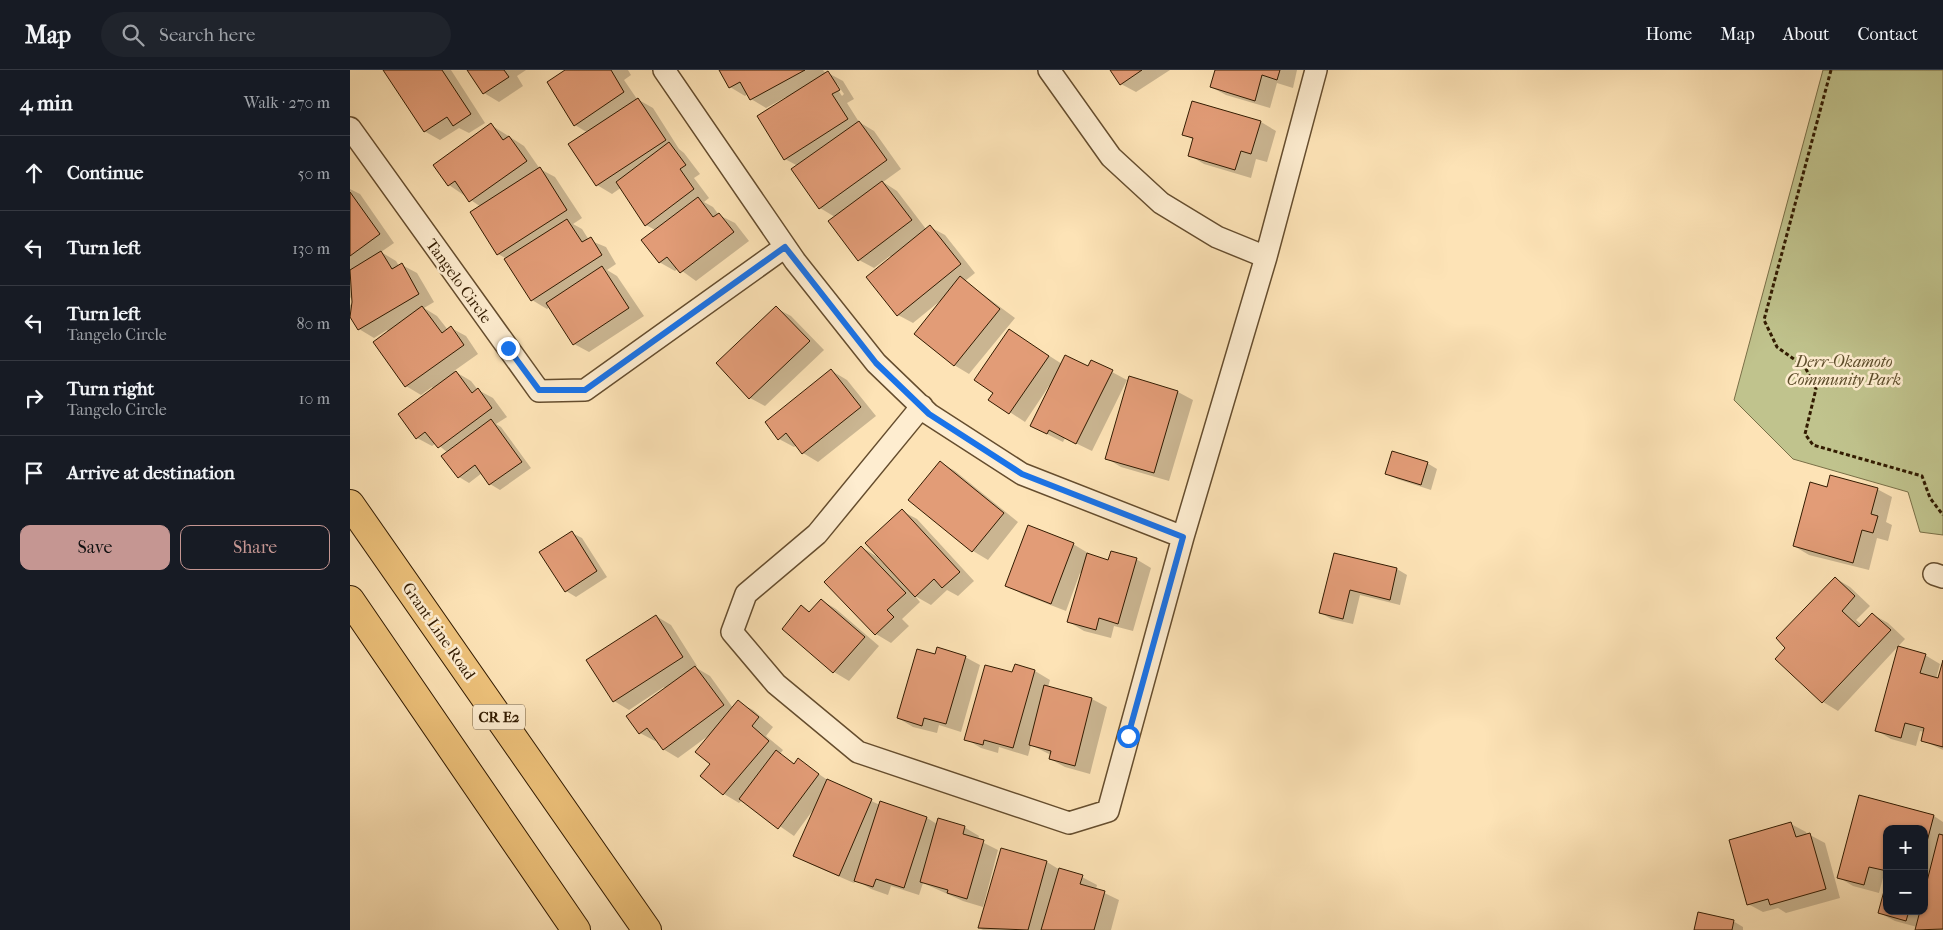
<!DOCTYPE html>
<html lang="en">
<head>
<meta charset="utf-8">
<style>
  :root { --surface:#171b24; --page:#20242c; --text:#f1f3f6; --muted:#9ea1a6; --line:#363941; --accent:#c59692 }
  body { margin:0; font-family:"IM FELL French Canon",serif; background:var(--page); color:var(--text) }
  .controls { position:absolute; right:15px; bottom:15px; display:grid; overflow:hidden; border-radius:10px; box-shadow:0 1px 4px #0004 }
  .controls button { width:45px; height:45px; display:grid; place-items:center; padding:0; border:0; border-bottom:1px solid var(--line); background:var(--surface); color:var(--text); font:25px sans-serif }
  .stop { position:absolute; width:15px; height:15px; margin:-11px; border:4px solid #1a73e8; border-radius:50%; background:#fff }
  .stop.end { background:#1a73e8; border-color:#fff; box-shadow:0 1px 5px #0008 }
  .list { margin:0; padding:0; list-style:none }
  h2 { display:flex; justify-content:space-between; align-items:center; height:65px; margin:0; padding:0 20px; font-size:21px }
  h2 small { font-size:16px; font-weight:400; color:var(--muted) }
  .list li { display:grid; grid-template-columns:32px 1fr auto; gap:15px; align-items:center; box-sizing:border-box; height:75px; padding:0 20px; border-top:1px solid var(--line) }
  .list b { display:block; font-size:19px; white-space:nowrap }
  .list p { margin:0; font-size:16px; white-space:nowrap; color:var(--muted) }
  .list em { font-size:16px; font-style:normal; color:var(--muted) }
  .actions { display:flex; gap:10px; padding:15px 20px }
  .actions a { flex:1; padding:11px 0; border:1px solid var(--accent); border-radius:10px; text-align:center; font-size:18px; color:var(--accent) }
  .actions .main { background:var(--accent); color:#111 }
  .icon { flex:none; width:28px; height:28px; fill:none; stroke:currentColor; stroke-width:2; stroke-linecap:round; stroke-linejoin:round }
  .map { position:relative; flex:none; width:1593px; height:860px; overflow:hidden }
  header { display:flex; align-items:center; gap:30px; box-sizing:border-box; height:70px; padding:0 25px; background:var(--surface); border-bottom:1px solid var(--line) }
  header strong { font-size:24px }
  nav { display:flex; gap:28px; margin-inline-start:auto; font-size:18px }
  .search { width:350px; height:45px; background:var(--page); display:flex; align-items:center; gap:12px; box-sizing:border-box; padding:0 18px; border-radius:28px; color:var(--muted); font-size:19px }
  main { display:flex }
  aside { flex:1; background:var(--surface) }
  .map>svg:first-child { display:block }
  .green { fill:#c0c38d; stroke:#796f47 }
  .shadow { fill:#0003; fill-rule:evenodd }
  .building { fill:#e29c77; stroke:#321b01 }
  .lines { fill:none; stroke-linecap:round; stroke-linejoin:round }
  .street-casing { stroke:#654d2e; stroke-width:24 }
  .primary-casing { stroke:#321b01; stroke-width:30 }
  .path { stroke:#321b01; stroke-width:3; stroke-dasharray:4 2.5; stroke-linecap:butt }
  .street { stroke:#feedd0; stroke-width:21 }
  .primary { stroke:#eec27b; stroke-width:28 }
  .route { stroke:#1a73e8; stroke-width:6 }
  .labels { text-anchor:middle; dominant-baseline:central; stroke-width:5; stroke-linejoin:round; paint-order:stroke }
  .shield { fill:#feedd0; stroke:#6f5a3f; stroke-width:1 }
  .shield-label { font-size:15px; font-weight:bold; fill:#321b01 }
  .street-label { font-size:16px; fill:#321b01; stroke:#feedd0 }
  .park-label { font-size:16px; font-style:italic; fill:#5d4d2b; stroke:#feedd0 }
</style>
</head>
<body>
<header>
<strong>Map</strong>
<div class="search"><svg class="icon" aria-label="search" viewBox="0 0 24 24"><circle cx="10" cy="10" r="6"/><path d="M15 15l6 6"/></svg>Search here</div>
<nav><a>Home</a><a>Map</a><a>About</a><a>Contact</a></nav>
</header>
<main>
<aside>
<h2>4 min<small>Walk · 270 m</small></h2>
<ul class="list">
<li><svg class="icon" aria-label="ahead" viewBox="0 0 24 24"><path d="M12 20V5M6 11l6-6 6 6"/></svg><div><b>Continue</b></div><em>50 m</em></li>
<li><svg class="icon" aria-label="left" viewBox="0 0 24 24"><path d="M17 20v-9H6M10 6l-5 5 5 5"/></svg><div><b>Turn left</b></div><em>130 m</em></li>
<li><svg class="icon" aria-label="left" viewBox="0 0 24 24"><path d="M17 20v-9H6M10 6l-5 5 5 5"/></svg><div><b>Turn left</b><p>Tangelo Circle</p></div><em>80 m</em></li>
<li><svg class="icon" aria-label="right" viewBox="0 0 24 24"><path d="M7 20v-9h11M14 6l5 5-5 5"/></svg><div><b>Turn right</b><p>Tangelo Circle</p></div><em>10 m</em></li>
<li><svg class="icon" aria-label="arrive" viewBox="0 0 24 24"><path d="M6 21V4h12l-3 4 3 4H6"/></svg><div><b>Arrive at destination</b></div></li>
</ul>
<div class="actions"><a class="main">Save</a><a>Share</a></div>
</aside>
<div class="map">
<svg width="1593" height="860" viewBox="0 0 1593 860">
  <rect width="100%" height="100%" fill="#fde3b6"/>
  <filter id="stains"><feTurbulence type="fractalNoise" baseFrequency=".004" numOctaves="4"/><feColorMatrix values="0 0 0 0 .2 0 0 0 0 .09 0 0 0 0 .02 0 0 0 .5 -.17"/></filter>
  <radialGradient id="worn" r=".72"><stop offset=".6" stop-color="#630" stop-opacity="0"/><stop offset="1" stop-color="#630" stop-opacity=".3"/></radialGradient>
  <path class="green" d="M1473,0H1593V465L1570,462L1558,422L1443,389L1384,330Z"/>
  <path class="shadow" d="M35,0H101L135,53L119,63L109,58L90,70L74,61Z
    M119,0H176L167,6L173,16L149,32L134,23Z
    M217,0H278L281,5L274,10L287,29L303,38L329,79L334,83L350,104L344,108L359,128L354,132L363,137L369,145L385,153L399,171L346,211L328,198L325,201L309,192L305,160L296,155L272,117L262,124L247,115L238,63L225,55Z
    M371,0H473L476,4L478,3L493,11L504,29L497,33L509,52L524,61L551,99L533,112L547,121L576,159L580,157L595,165L625,203L615,211L665,248L619,304L604,295L590,231L563,253L548,245L541,188L540,186L524,198L509,190L485,147L470,138L448,96L435,89L436,27L416,38L401,29L398,24L395,26L380,17ZM484,14H487L494,24L492,26Z
    M762,0H820L786,22L771,14Z
    M866,0H947L943,18L927,13L920,38L876,25L861,17Z
    M843,32L911,52L926,61L917,92L906,89L901,108L854,94L839,85L844,70L833,64Z
    M141,55L174,76L190,99L205,107L232,148L223,154L232,159L239,170L256,177L266,194L257,200L267,206L294,246L239,282L224,274L200,237L197,239L182,230L157,189L148,184L131,137L99,115Z
    M0,119L10,124L44,173L31,182L46,191L49,196L52,195L67,203L84,232L74,238L87,246L98,260L101,258L116,266L128,284L104,301L121,311L128,320L143,328L157,347L146,354L151,357L181,398L150,420L140,414L132,403L119,413L109,407L98,383L86,373L82,376L67,368L83,319L82,317L71,325L56,316L24,272L38,262L37,260L24,268L9,259L0,245V235L4,233L0,227Z
    M426,238L441,246L474,280L415,336L400,328Z
    M659,260L712,294L762,302L777,310L742,381L715,368L713,372L697,364L699,316L675,352L640,329L644,323Z
    M482,301L497,310L526,346L468,392L453,383L447,375L444,377L429,369Z
    M828,322L843,330L819,411L771,397L756,388Z
    M590,392L605,401L668,452L638,490L623,481L559,430Z
    M1077,393L1087,399L1081,420L1047,409L1037,404Z
    M1478,418L1527,419L1542,427L1536,452L1542,455L1538,471L1527,468L1519,500L1459,485L1444,476Z
    M552,441L567,449L624,511L608,526L597,520L581,535L565,526L570,532L552,549L559,556L541,573L526,564L475,512L511,477L526,486L533,493Z
    M222,463L232,468L257,507L226,527L216,521Z
    M723,474L738,483L737,485L759,491L786,489L801,498L783,561L764,556L761,568L734,561L719,552L732,504L730,503L716,541L672,524L657,516Z
    M985,485L1047,499L1057,505L1050,535L1010,525L1003,554L981,549L971,543Z
    M1485,508L1500,517L1520,536L1506,550L1512,555L1522,544L1538,553L1555,569L1488,641L1473,632L1437,578Z
    M471,530L486,539L529,576L499,611L484,602L433,559L452,537L461,542Z
    M306,546L321,555L347,596L345,597L360,606L383,638L388,632L403,640L423,657L416,666L433,680L430,684L445,694L448,690L482,713L530,735L531,733L577,748L587,754L614,757L629,766L628,770L648,780L633,837L613,831L573,813L569,825L541,816L538,825L521,819L506,810L504,813L460,794L445,785L463,740L444,766L392,730L389,733L374,724L351,706L361,694L358,666L328,688L313,679L307,670L305,671L290,663L315,619L314,617L279,640L264,631Z
    M586,585L615,587L630,595L611,662L589,655L587,663L563,657L548,648Z
    M1575,585L1590,594L1586,609L1589,610L1593,595V680L1572,670L1574,662L1570,661L1566,676L1541,669L1526,660Z
    M666,595L685,601L700,610L698,617L742,629L757,637L740,704L715,697L700,689L701,685L681,675L678,686L649,677L648,683L631,678L616,669L663,604Z
    M1509,727L1584,746L1593,752V860H1566L1567,857L1545,851L1530,843L1574,841V759H1537V805L1534,804L1529,823L1503,816L1488,807Z
    M1441,754L1456,762L1457,765H1460L1475,773L1490,828L1436,843L1428,838L1413,842L1398,834Z
    M652,780L697,792L710,800L732,807L747,815L746,819L769,830L761,860H633L629,858Z
    M1383,851L1393,857V860H1345Z"/>
  <path class="building" d="M33,0H92L121,44L103,56L97,47L74,62Z
    M117,0H154L159,7L133,24Z
    M215,0H261L274,22L224,56L197,12Z
    M369,0H455L400,30L390,12L379,18Z
    M760,0H792L770,15Z
    M865,0H930L927,10L912,5L905,31L860,17Z
    M478,1L490,20L482,24L498,49L434,90L407,46Z
    M288,28L316,70L246,116L218,74Z
    M842,31L911,51L901,84L891,81L885,100L838,86L843,68L832,65Z
    M509,51L537,90L469,139L441,99Z
    M141,53L153,70L159,66L177,91L119,132L105,111L98,116L83,95Z
    M319,72L336,95L330,99L344,119L295,156L266,112Z
    M190,97L217,140L147,185L120,142Z
    M532,111L562,150L508,191L478,151Z
    M0,122L30,164L0,186Z
    M348,127L363,147L369,143L384,162L330,203L317,187L309,193L291,170Z
    M217,149L232,172L241,167L252,185L181,231L154,189Z
    M580,155L611,194L547,246L516,207Z
    M31,181L42,199L52,193L69,224L8,260L0,247L2,232L0,200Z
    M252,196L279,238L223,275L196,233Z
    M610,206L650,239L604,296L564,264Z
    M72,236L92,263L101,256L114,275L55,317L23,272Z
    M426,236L460,271L399,329L366,293Z
    M659,259L699,286L659,344L638,330L643,323L624,310Z
    M715,285L738,296L741,290L763,300L726,374L699,360L697,364L680,356Z
    M481,299L511,337L452,384L436,363L428,370L415,352Z
    M106,301L122,323L128,318L142,338L88,378L75,362L66,369L48,344Z
    M779,306L828,321L804,403L755,389Z
    M141,349L172,392L139,415L125,395L108,408L91,386Z
    M1042,381L1078,392L1071,415L1035,404Z
    M590,391L654,443L622,482L558,430Z
    M1480,405L1528,418L1521,444L1528,446L1523,463L1512,460L1503,493L1443,476L1460,412L1477,417Z
    M552,439L610,502L592,518L584,509L565,527L515,473Z
    M678,455L724,473L701,534L655,516Z
    M222,461L247,501L215,522L189,482Z
    M511,476L556,523L537,540L544,547L525,565L474,512Z
    M761,481L787,488L768,554L749,548L746,560L717,552L737,483L758,490Z
    M984,483L1047,498L1040,530L1000,520L993,549L969,543Z
    M1485,507L1505,526L1492,541L1509,557L1522,543L1541,560L1472,633L1425,589L1435,578L1426,568Z
    M471,529L515,567L483,603L432,559L451,535L459,542Z
    M306,545L333,587L263,632L236,590Z
    M1548,576L1576,584L1570,603L1588,608L1593,590V677L1571,671L1574,658L1555,653L1551,668L1525,661Z
    M587,577L616,586L596,654L574,648L572,656L547,648L567,579L585,584Z
    M665,594L685,600L663,678L634,670L633,675L614,670L635,595L662,602Z
    M345,596L374,635L313,680L297,658L289,664L276,646Z
    M694,615L742,628L725,696L699,689L701,681L679,675Z
    M388,630L409,647L402,656L419,671L373,725L350,706L360,694L345,682Z
    M426,680L444,694L448,688L469,704L428,759L389,729Z
    M477,709L522,729L489,806L443,786Z
    M1509,725L1584,745L1574,783V759H1537V801L1519,797L1514,815L1487,808Z
    M530,731L577,747L554,818L526,809L523,817L504,811Z
    M588,748L615,756L613,764L634,770L617,829L597,823L598,820L570,812Z
    M1441,752L1446,767L1460,763L1476,819L1420,835L1418,829L1397,835L1379,770Z
    M1589,764L1593,765V859L1565,860L1570,841H1574V823Z
    M651,778L697,791L678,860L628,858Z
    M709,798L733,805L730,814L755,821L744,860H691Z
    M1537,810V841H1559L1556,851L1528,843Z
    M1348,842L1384,850L1382,860H1344Z"/>
  <g class="lines">
    <defs>
      <path id="street" d="M314,0L445,191L526,293L579,344L672,404L833,467L758,741L719,753L508,682L426,614L382,562L396,524L467,464L572,336
        M699,0L761,87L811,133L867,167L916,187L966,0
        M0,58L189,321L235,320L435,177
        M833,467L916,187
        M1584,504L1593,507"/>
      <path id="primary" d="M0,434L297,860
        M0,530L226,860"/>
    </defs>
    <use href="#street" class="street-casing"/>
    <use href="#primary" class="primary-casing"/>
    <path class="path" d="M1481,0L1414,250L1427,277L1455,297L1466,319L1455,364L1463,375L1572,406L1580,428L1593,445"/>
    <use href="#street" class="street"/>
    <use href="#primary" class="primary"/>
  </g>
  <g class="lines">
    <path class="route" d="M158,278L189,320H235L435,177L526,293L579,344L672,404L833,467L778,666"/>
  </g>
  <g class="labels">
    <rect class="shield" x="123" y="634.5" width="52" height="25" rx="4"/>
    <g class="shield-label">
      <text x="149" y="647">CR E2</text>
    </g>
    <g class="street-label">
      <text transform="translate(109 211) rotate(54)">Tangelo Circle</text>
      <text transform="translate(89 561) rotate(55)">Grant Line Road</text>
    </g>
    <g class="park-label">
      <text x="1494" y="291">Derr-Okamoto<tspan x="1494" dy="18">Community Park</tspan></text>
    </g>
  </g>
  <rect width="100%" height="100%" filter="url(#stains)"/>
  <rect width="100%" height="100%" fill="url(#worn)"/>
</svg>
<div class="controls">
<button>+</button>
<button>−</button>
</div>
<div class="stop" style="left:778px;top:666px"></div>
<div class="stop end" style="left:158px;top:278px"></div>
</div>
</main>
</body>
</html>
